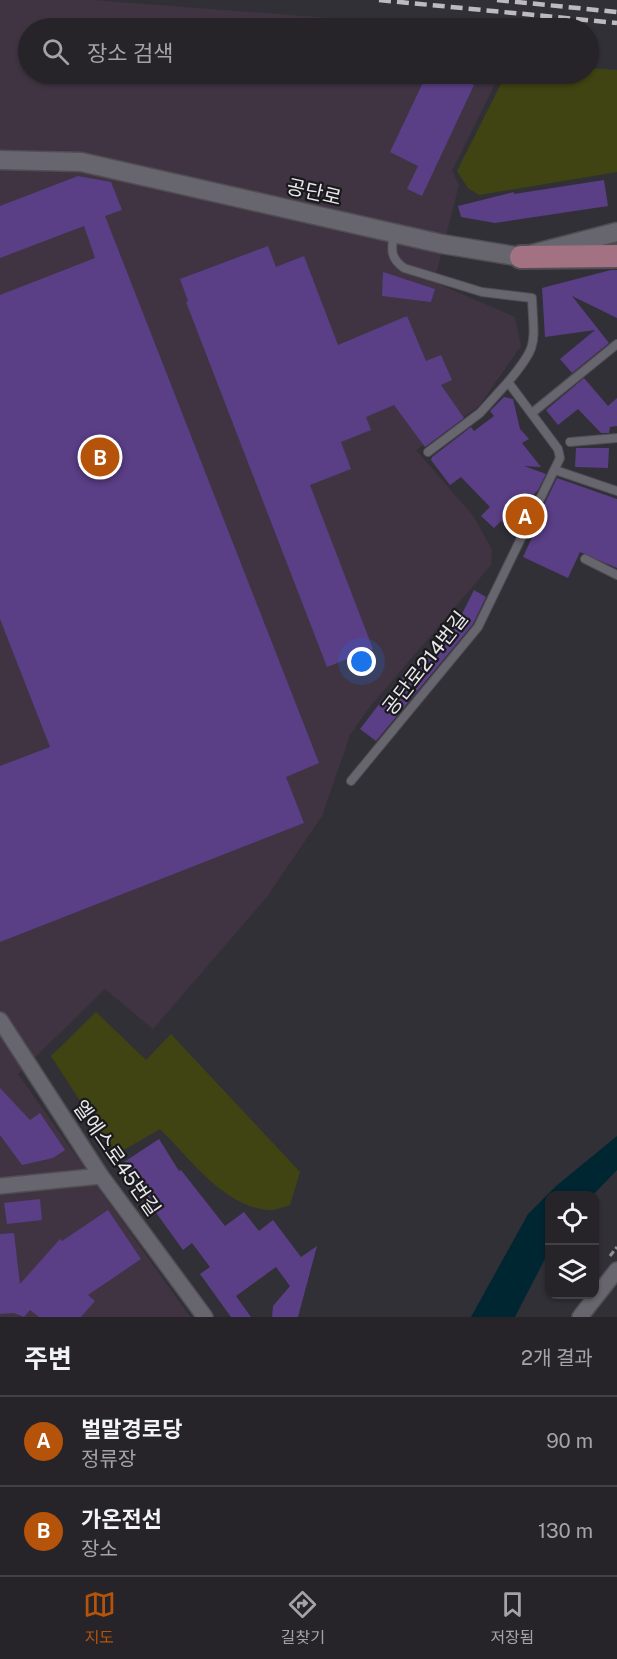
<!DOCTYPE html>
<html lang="ko">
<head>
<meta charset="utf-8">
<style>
  :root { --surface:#262429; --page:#2e2c31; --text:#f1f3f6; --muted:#a4a4a8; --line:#424146; --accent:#b45309 }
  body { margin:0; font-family:"Public Sans","Noto Sans KR",sans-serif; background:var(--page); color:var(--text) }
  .controls { position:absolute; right:18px; bottom:18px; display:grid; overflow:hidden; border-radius:12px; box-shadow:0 2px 4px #0004 }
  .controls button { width:54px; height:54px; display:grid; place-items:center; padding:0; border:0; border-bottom:2px solid var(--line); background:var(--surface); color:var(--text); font:30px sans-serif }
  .you { position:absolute; left:362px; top:662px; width:21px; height:21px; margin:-15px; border:4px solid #fff; border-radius:50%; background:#1a73e8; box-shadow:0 0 0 9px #1a73e833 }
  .badge { display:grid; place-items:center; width:39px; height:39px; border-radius:50%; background:var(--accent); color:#fff; font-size:20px; font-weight:700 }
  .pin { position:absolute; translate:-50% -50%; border:3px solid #fff; box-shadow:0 2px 6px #0006 }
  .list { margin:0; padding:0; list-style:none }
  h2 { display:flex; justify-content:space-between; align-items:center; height:78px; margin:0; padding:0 24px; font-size:26px }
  h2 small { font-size:20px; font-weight:400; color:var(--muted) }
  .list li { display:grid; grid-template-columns:39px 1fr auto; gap:18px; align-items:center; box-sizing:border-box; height:90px; padding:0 24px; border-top:2px solid var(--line) }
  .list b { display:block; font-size:22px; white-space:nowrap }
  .list p { margin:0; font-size:20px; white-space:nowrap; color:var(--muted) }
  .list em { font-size:20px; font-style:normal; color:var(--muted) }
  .icon { flex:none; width:33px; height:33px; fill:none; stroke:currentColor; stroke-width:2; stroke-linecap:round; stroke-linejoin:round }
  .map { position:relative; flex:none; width:617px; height:1317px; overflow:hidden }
  .search { position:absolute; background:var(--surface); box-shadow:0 2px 4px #0004; left:18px; right:18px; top:18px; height:66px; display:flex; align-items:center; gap:15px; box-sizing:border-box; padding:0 21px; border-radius:33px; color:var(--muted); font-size:22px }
  .sheet { height:258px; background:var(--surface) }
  nav { display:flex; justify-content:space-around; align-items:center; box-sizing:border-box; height:84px; border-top:2px solid var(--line); background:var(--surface); font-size:16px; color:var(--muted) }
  nav a { display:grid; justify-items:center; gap:3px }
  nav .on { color:var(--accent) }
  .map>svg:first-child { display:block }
  .industrial { fill:#403443 }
  .green { fill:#404412 }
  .water { fill:#002631 }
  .building { fill:#5a3e86 }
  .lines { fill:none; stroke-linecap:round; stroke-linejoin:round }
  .service-casing { stroke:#504e53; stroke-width:10 }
  .minor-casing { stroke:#504e53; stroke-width:18 }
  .tertiary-casing { stroke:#504e53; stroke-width:21 }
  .primary-casing { stroke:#504e53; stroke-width:26 }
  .path { stroke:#908f94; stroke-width:3; stroke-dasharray:6 3; stroke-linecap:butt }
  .service { stroke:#67656d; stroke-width:8 }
  .minor { stroke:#67656d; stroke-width:15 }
  .tertiary { stroke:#67656d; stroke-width:18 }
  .primary { stroke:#a27283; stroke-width:22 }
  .rail { stroke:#bdbbc0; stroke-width:4.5; stroke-dasharray:12 6; stroke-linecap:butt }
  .labels { text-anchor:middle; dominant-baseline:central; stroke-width:4.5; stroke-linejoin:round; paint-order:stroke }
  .street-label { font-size:20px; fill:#e8e7eb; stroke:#1a191c }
</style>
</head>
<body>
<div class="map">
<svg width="617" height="1317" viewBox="0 0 617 1317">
  <rect width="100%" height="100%" fill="#323037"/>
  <path class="industrial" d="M0,0H92L460,28H28V74H500L452,171L459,185L434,282L515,317L521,346L479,406L416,450L474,517L492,550L491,565L368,709L350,735L322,816L266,898L153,1029L105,989L18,1074L190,1317H0Z"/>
  <path class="green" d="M589,68L617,70V172L479,195L468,188L457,171L506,74H588Z
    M96,1012L146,1060L171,1034L300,1172L290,1205C283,1207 274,1211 267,1210C222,1205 190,1158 160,1129L115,1155L51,1056Z"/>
  <path class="water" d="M617,1136V1170L593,1195L550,1196L549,1251L515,1317H471L528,1214L556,1186Z"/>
  <path class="building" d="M427,74H450L474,85L422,196L407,189L418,166L390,152Z
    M78,176L111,182L122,210L105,216L319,763L286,777L304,823L0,942V766L50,747L0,619V295L95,258L84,226L0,258V206Z
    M604,180L608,206L495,223L461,217L458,206L514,192V194Z
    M268,246L276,267L304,256L338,345L407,316L426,361L441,355L452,380L441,385L464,418L425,447L394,405L366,417L371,430L341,442L351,469L310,485L373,649L327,667L186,302L188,301L180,279Z
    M611,270H617V318L572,296L609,343L572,373L560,359L595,330L545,337L542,288Z
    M383,272L435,289L431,302L382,296Z
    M584,378L608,406L617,398V426L610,427L609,433H601L578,409L558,425L546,410Z
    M504,397L513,399L520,429L529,439L522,443L541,467L524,466L546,474L538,490L504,524L501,521L494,528L481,516L490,507L461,477L450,485L431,460L432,457L471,427L474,431L494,416L490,411Z
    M576,448H609L608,468L575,467Z
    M557,478L617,499V568L580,552L568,578L523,557L536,529L533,528Z
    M474,590L486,597L473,624L376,741L360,729L387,694L389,695L403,677L405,678L417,660L420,661L427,653L434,657L454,622L457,624Z
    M0,1088L30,1120L40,1113L65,1150L53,1158L22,1165L0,1135Z
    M159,1139L179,1171L181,1170L225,1226L244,1212L259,1231L273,1220L301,1257L317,1246L298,1317H272L273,1306L290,1286L276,1267L236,1296L251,1317H231L200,1274L210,1267L192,1243L183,1250L121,1164Z
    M40,1199L42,1220L7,1224L4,1203Z
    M108,1210L141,1259L88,1295L95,1301L81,1317H39L30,1310L24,1317L14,1313L0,1314V1234L14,1233L20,1284L60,1239L62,1241Z"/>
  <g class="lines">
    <defs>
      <path id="service" d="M532,413L617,344
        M570,442L617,438
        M428,452L480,413L508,382
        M555,470L617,491
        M585,559L617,575
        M351,781L478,627L560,458L558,449L508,382C539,345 534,345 532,298L482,292L404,268C390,258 391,249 394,233"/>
      <path id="minor" d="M0,1020L101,1176L205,1317
        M0,1186L101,1176
        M580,1317L617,1270"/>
      <path id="tertiary" d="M0,160L81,162L442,244L521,257L617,232"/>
      <path id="primary" d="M521,257L617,256"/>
    </defs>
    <use href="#service" class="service-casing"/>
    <use href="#minor" class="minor-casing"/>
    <use href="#tertiary" class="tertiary-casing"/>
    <use href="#primary" class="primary-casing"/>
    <path class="path" d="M610,1256L617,1247"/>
    <use href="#service" class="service"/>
    <use href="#minor" class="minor"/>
    <use href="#tertiary" class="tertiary"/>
    <use href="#primary" class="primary"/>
    <path class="rail" d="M379,0L617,23
      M497,0L617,12"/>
  </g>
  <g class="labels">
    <g class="street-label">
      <text transform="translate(314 192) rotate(13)">공단로</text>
      <text transform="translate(425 663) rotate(-52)">공단로214번길</text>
      <text transform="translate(117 1158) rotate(55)">엘에스로45번길</text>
    </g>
  </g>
</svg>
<div class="controls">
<button><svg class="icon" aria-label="locate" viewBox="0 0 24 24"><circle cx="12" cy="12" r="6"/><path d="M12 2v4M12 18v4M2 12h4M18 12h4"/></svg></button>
<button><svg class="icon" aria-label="layers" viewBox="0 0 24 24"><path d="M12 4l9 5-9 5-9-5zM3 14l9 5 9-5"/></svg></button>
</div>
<div class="you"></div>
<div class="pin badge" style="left:525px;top:516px">A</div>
<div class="pin badge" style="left:100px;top:457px">B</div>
<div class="search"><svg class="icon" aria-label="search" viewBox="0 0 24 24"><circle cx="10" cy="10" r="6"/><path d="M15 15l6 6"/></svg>장소 검색</div>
</div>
<section class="sheet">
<h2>주변<small>2개 결과</small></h2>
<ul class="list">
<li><span class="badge">A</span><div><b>벌말경로당</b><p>정류장</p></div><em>90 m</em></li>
<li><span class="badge">B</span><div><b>가온전선</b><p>장소</p></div><em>130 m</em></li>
</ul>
</section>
<nav>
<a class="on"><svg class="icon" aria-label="map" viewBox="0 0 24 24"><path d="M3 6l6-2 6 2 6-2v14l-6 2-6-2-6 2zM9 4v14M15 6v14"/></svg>지도</a>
<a><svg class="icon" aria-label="directions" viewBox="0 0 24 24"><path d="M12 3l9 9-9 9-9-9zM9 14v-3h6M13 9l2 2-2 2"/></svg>길찾기</a>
<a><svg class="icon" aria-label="saved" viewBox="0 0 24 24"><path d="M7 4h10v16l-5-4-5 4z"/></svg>저장됨</a>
</nav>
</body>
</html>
